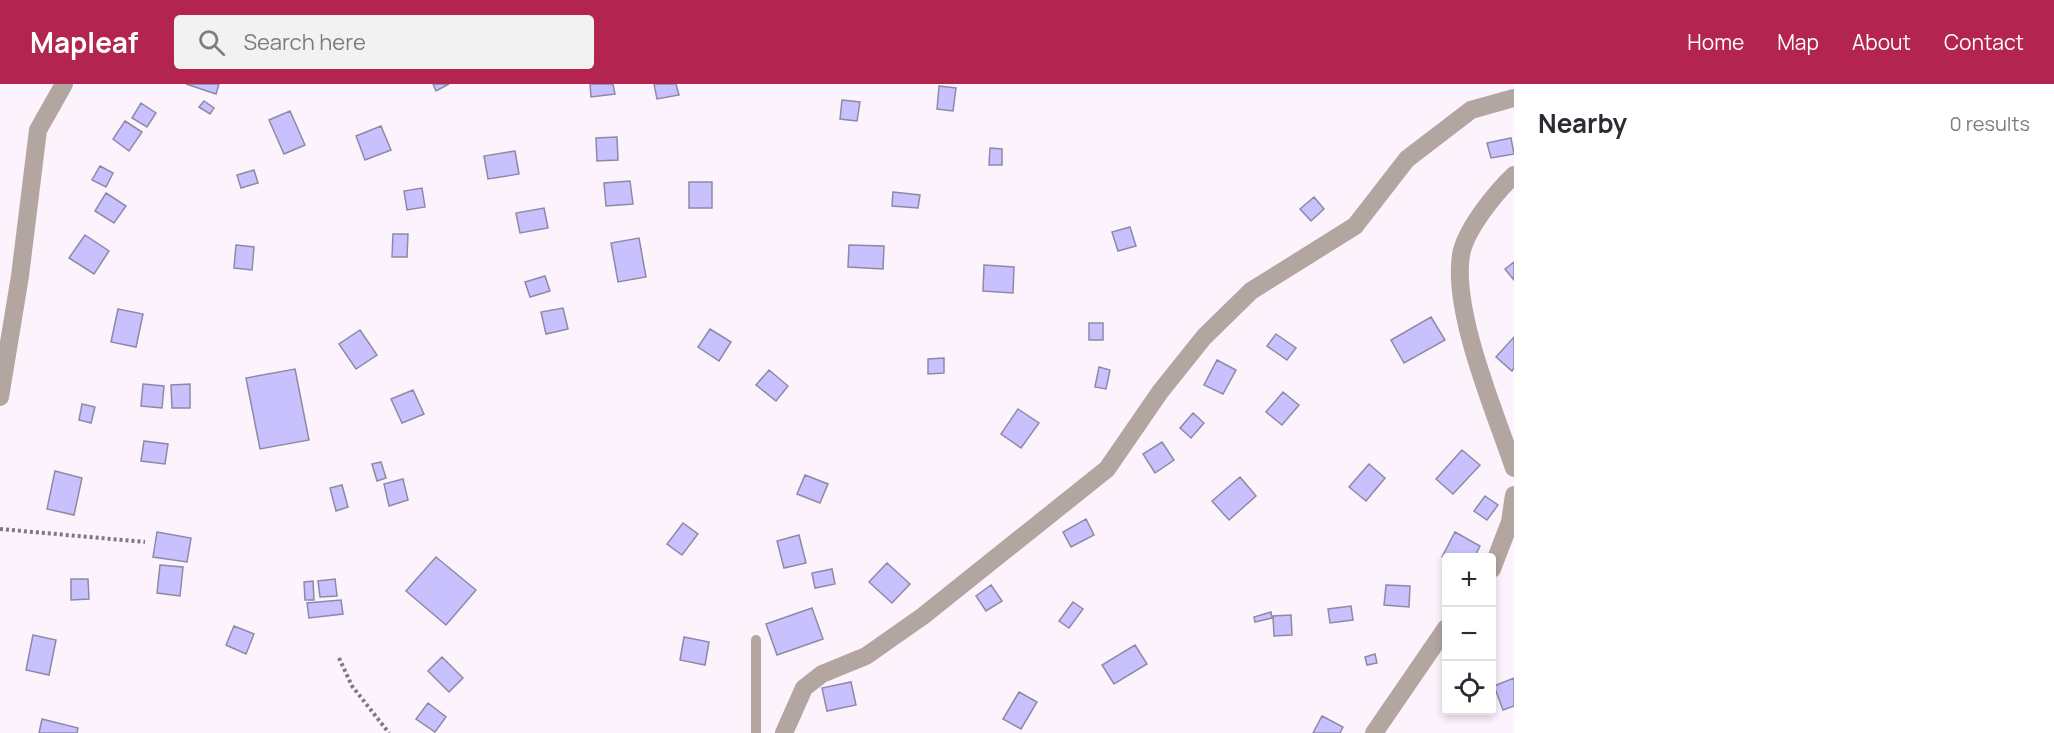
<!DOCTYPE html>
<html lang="en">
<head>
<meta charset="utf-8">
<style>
  :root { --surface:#fff; --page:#f2f2f3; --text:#2b2b33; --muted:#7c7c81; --line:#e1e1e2; --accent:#b42451 }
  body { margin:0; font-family:Manrope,sans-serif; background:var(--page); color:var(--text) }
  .controls { position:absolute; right:18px; bottom:18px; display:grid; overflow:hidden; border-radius:6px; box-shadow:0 3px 9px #0003 }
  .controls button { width:54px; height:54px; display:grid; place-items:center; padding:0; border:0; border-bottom:2px solid var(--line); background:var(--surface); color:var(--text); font:30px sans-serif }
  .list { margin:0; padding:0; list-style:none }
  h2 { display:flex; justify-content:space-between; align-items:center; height:78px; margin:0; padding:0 24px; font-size:26px }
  h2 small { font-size:20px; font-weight:400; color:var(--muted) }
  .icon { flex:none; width:33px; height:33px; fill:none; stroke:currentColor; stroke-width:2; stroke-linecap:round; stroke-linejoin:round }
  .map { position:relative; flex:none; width:1514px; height:649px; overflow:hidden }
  header { display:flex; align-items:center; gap:36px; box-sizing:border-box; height:84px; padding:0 30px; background:var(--accent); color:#fff }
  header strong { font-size:28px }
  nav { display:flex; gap:33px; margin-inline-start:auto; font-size:21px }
  .search { width:420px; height:54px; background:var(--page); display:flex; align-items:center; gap:15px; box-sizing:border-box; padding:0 21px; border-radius:6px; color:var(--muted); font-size:22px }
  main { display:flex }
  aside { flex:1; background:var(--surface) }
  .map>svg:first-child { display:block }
  .building { fill:#c8c1fd; stroke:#8d8aa6; stroke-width:1.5 }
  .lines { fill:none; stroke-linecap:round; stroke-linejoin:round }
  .path { stroke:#7f7880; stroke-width:4; stroke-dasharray:3 3; stroke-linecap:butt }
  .lane { stroke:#b3a5a0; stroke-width:10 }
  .street { stroke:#b3a5a0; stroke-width:18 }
</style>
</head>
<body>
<header>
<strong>Mapleaf</strong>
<div class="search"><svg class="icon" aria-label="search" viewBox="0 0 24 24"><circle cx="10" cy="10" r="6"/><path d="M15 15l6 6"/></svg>Search here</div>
<nav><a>Home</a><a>Map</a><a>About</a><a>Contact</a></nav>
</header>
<main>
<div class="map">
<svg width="1514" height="649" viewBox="0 0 1514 649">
  <rect width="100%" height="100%" fill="#fcf3fd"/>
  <path class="building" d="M186,0H219L216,10Z
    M433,0H449L436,7Z
    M590,0H613L615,10L591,13Z
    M654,0H676L679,11L657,15Z
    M939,2L956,4L953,27L937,25Z
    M842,16L860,18L857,37L840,35Z
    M204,17L214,24L210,30L199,23Z
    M141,19L156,29L147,43L132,34Z
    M290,27L305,61L284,70L269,36Z
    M125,37L142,48L129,67L113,55Z
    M381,42L391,66L365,76L356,52Z
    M617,53L618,76L597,77L596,54Z
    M1511,54L1514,70L1491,74L1487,59Z
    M990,64L1002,65V81H989Z
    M515,67L519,90L488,95L484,72Z
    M100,82L113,89L106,103L92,96Z
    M254,86L258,99L241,104L237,91Z
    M630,97L633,120L606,122L604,99Z
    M689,98H712V124H689Z
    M422,104L425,123L407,126L404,107Z
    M893,108L920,111L918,124L892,122Z
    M106,109L126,122L114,139L95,127Z
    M1314,113L1324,125L1311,137L1300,125Z
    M544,124L548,144L520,149L516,129Z
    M1130,143L1136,162L1118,167L1112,148Z
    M393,150H408L407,173H392Z
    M85,151L109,167L94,190L69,174Z
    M639,154L646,193L618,198L611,159Z
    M236,161L254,163L252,186L234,184Z
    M849,161L884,162L883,185L848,183Z
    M1514,178V196L1505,185Z
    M984,181L1014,183L1013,209L983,207Z
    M545,192L550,207L530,213L525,198Z
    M563,224L568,245L546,250L541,228Z
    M118,225L143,230L136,263L111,258Z
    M1431,233L1445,256L1404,279L1391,256Z
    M1089,239H1103V256H1089Z
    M710,245L731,258L719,277L698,263Z
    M360,246L377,271L356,285L339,260Z
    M1276,250L1296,264L1287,276L1267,262Z
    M1514,253V284L1512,287L1496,273Z
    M944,274V289L928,290V275Z
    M1217,276L1236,286L1223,310L1204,301Z
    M1099,283L1110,286L1106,305L1095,303Z
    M295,285L309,356L260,365L246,294Z
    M769,286L788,302L776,317L756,301Z
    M143,300L164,302L162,324L141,322Z
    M190,300V324H172L171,301Z
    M413,306L424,330L402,339L391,315Z
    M1283,308L1299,321L1282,341L1266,328Z
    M82,320L95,323L91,339L79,336Z
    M1018,325L1039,339L1021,364L1001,350Z
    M1193,329L1204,339L1191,354L1180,344Z
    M144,357L168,360L165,380L141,377Z
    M1162,358L1174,376L1155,389L1143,370Z
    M1462,366L1480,381L1453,410L1436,395Z
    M381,378L386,394L377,397L372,380Z
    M1369,380L1385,394L1366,417L1349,403Z
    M55,387L82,394L74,431L47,425Z
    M805,391L828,400L820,419L797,410Z
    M1240,393L1256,412L1229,436L1212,417Z
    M403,395L408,416L389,422L384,400Z
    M342,401L348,423L336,427L330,404Z
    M1485,412L1498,421L1487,436L1474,427Z
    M1086,435L1094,451L1071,463L1063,448Z
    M683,439L698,450L682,471L667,460Z
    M157,448L191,454L187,478L153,473Z
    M1455,448L1480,462L1474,474H1446V475L1442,473Z
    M799,451L806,479L784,484L777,457Z
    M436,473L476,506L446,541L406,507Z
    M887,479L910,500L892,519L869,498Z
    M160,481L183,483L180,512L157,509Z
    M832,485L835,500L815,504L812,489Z
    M71,495H88L89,515L71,516Z
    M335,495L337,512L320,513L318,497Z
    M313,497L314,516H305L304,498Z
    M991,501L1002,517L986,527L976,512Z
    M1386,501L1410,502L1409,523L1384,521Z
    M341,516L343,530L309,534L307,519Z
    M1073,518L1083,525L1069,544L1059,537Z
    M1351,522L1353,536L1330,539L1328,525Z
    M812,524L823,555L777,571L766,540Z
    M1271,528L1272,534L1255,538L1254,533Z
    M1291,531L1292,551L1274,552L1273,532Z
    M234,542L254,550L246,570L226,561Z
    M33,551L56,556L49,591L26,586Z
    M684,553L709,558L705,581L680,576Z
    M1135,561L1147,580L1114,600L1102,581Z
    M1375,570L1377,579L1367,581L1365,573Z
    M442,573L463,594L449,608L428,587Z
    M1514,594V622L1503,626L1494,602Z
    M851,598L856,621L827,627L822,604Z
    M1019,608L1037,618L1021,645L1003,635Z
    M428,619L446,633L435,648L416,635Z
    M1322,632L1343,643L1340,649H1313Z
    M42,635L78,644L77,649H39Z"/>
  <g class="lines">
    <path class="path" d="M0,445L145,458
      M339,574L352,602L389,649"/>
    <path class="lane" d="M756,649V556"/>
    <path class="street" d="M1514,91C1496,108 1465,146 1461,171C1452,228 1495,328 1514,384
      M0,313L20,192L38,46L64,0
      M1492,485L1510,438L1514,411
      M784,649L804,604L822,590L866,572L923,532L1107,385L1160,308L1204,253L1251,207L1355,142L1407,75L1471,26L1514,14
      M1374,649L1446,544"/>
  </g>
</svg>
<div class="controls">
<button>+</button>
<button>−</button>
<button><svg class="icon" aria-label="locate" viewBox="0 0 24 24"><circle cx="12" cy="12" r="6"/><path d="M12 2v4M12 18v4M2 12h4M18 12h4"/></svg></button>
</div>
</div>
<aside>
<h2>Nearby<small>0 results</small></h2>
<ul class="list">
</ul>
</aside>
</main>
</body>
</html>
